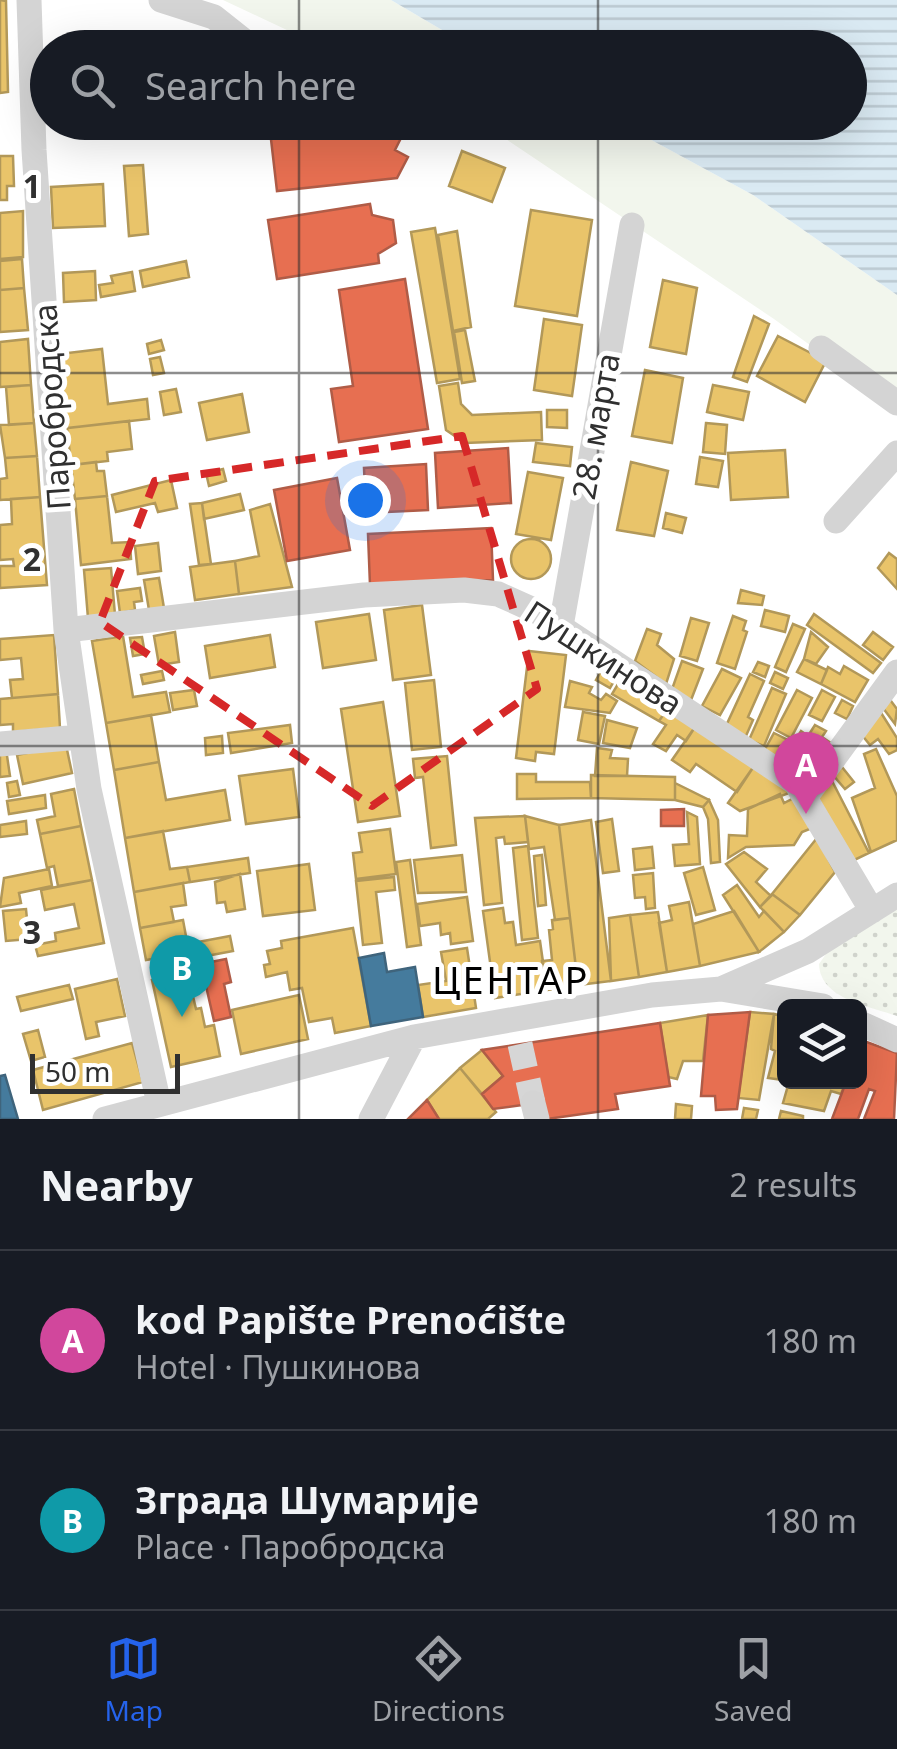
<!DOCTYPE html>
<html lang="en">
<head>
<meta charset="utf-8">
<style>
  :root { --surface:#171b24; --page:#242831; --text:#f1f3f6; --muted:#9ea1a6; --line:#363941; --accent:#2563eb }
  body { margin:0; font-family:"Noto Sans",sans-serif; background:var(--page); color:var(--text) }
  .controls { position:absolute; right:30px; bottom:30px; display:grid; overflow:hidden; border-radius:15px; box-shadow:0 10px 40px #0002 }
  .controls button { width:90px; height:90px; display:grid; place-items:center; padding:0; border:0; border-bottom:2px solid var(--line); background:var(--surface); color:var(--text); font:50px sans-serif }
  .scale { position:absolute; left:30px; bottom:25px; width:150px; box-sizing:border-box; padding-left:10px; border:5px solid #303030; border-top:0; font-size:28px; line-height:35px; white-space:nowrap; color:#303030; -webkit-text-stroke:8px #fff; paint-order:stroke }
  .you { position:absolute; left:365px; top:500px; width:35px; height:35px; margin:-25px; border:8px solid #fff; border-radius:50%; background:#1a73e8; box-shadow:0 0 0 15px #1a73e833 }
  .badge { display:grid; place-items:center; width:65px; height:65px; border-radius:50%; background:var(--accent); color:#fff; font-size:32px; font-weight:700 }
  .pin { position:absolute; translate:-50% -82px; filter:drop-shadow(0 2px 5px #0008) }
  .pin::after { content:''; position:absolute; top:52px; width:35px; height:30px; background:inherit; clip-path:polygon(0 0,100% 0,50% 100%) }
  .list { margin:0; padding:0; list-style:none }
  h2 { display:flex; justify-content:space-between; align-items:center; height:130px; margin:0; padding:0 40px; font-size:42px }
  h2 small { font-size:32px; font-weight:400; color:var(--muted) }
  .list li { display:grid; grid-template-columns:65px 1fr auto; gap:30px; align-items:center; box-sizing:border-box; height:180px; padding:0 40px; border-top:2px solid var(--line) }
  .list b { display:block; font-size:38px; white-space:nowrap }
  .list p { margin:0; font-size:32px; white-space:nowrap; color:var(--muted) }
  .list em { font-size:32px; font-style:normal; color:var(--muted) }
  .icon { flex:none; width:55px; height:55px; fill:none; stroke:currentColor; stroke-width:2; stroke-linecap:round; stroke-linejoin:round }
  .map { position:relative; flex:none; width:897px; height:1119px; overflow:hidden }
  .search { position:absolute; background:var(--surface); box-shadow:0 10px 40px #0002; left:30px; right:30px; top:30px; height:110px; display:flex; align-items:center; gap:25px; box-sizing:border-box; padding:0 35px; border-radius:55px; color:var(--muted); font-size:38px }
  .sheet { height:490px; background:var(--surface) }
  nav { display:flex; justify-content:space-around; align-items:center; box-sizing:border-box; height:140px; border-top:2px solid var(--line); background:var(--surface); font-size:28px; color:var(--muted) }
  nav a { display:grid; justify-items:center; gap:5px }
  nav .on { color:var(--accent) }
  .map>svg:first-child { display:block }
  .grass { fill:#f2f6ed }
  .park { fill:url(#park-dots) }
  .water { fill:url(#water-rules) }
  .homes { fill:#e9c46a; stroke:#b29859; stroke-width:2.5 }
  .shops { fill:#e76f51; stroke:#b05c47; stroke-width:2.5 }
  .public { fill:#457b9d; stroke:#3f647c; stroke-width:2.5 }
  .lines { fill:none; stroke-linecap:round; stroke-linejoin:round }
  .minor-tunnel { stroke:#d6d6d6; stroke-width:25; stroke-dasharray:25 12; stroke-linecap:butt }
  .minor { stroke:#d4d4d4; stroke-width:25 }
  .marked { fill:none; stroke:#d62828; stroke-width:8; stroke-dasharray:20 12; stroke-linejoin:round }
  .grid { fill:none; stroke:#303030; stroke-width:2.5; stroke-opacity:0.55 }
  .labels { text-anchor:middle; dominant-baseline:central; stroke-width:10; stroke-linejoin:round; paint-order:stroke }
  .street-label { font-size:32px; fill:#303030; stroke:#fff }
  .quarter-label { font-size:38px; letter-spacing:2.5px; fill:#000; stroke:#fff }
  .grid-label { font-size:32px; text-anchor:middle; font-weight:bold; fill:#303030; stroke:#fff; stroke-width:10; stroke-linejoin:round; paint-order:stroke }
</style>
</head>
<body>
<div class="map">
<svg width="897" height="1119" viewBox="0 0 897 1119">
  <defs>
    <pattern id="park-dots" width="8" height="8" patternUnits="userSpaceOnUse" patternTransform="scale(2.5)"><rect width="8" height="8" fill="#f2f6ed"/><path d="M2 2h.1M6 6h.1" fill="none" stroke="#d0d3cc" stroke-width="1.8" stroke-linecap="round"/></pattern>
    <pattern id="water-rules" width="6" height="5" patternUnits="userSpaceOnUse" patternTransform="scale(2.5)"><rect width="6" height="5" fill="#daeaf3"/><path d="M0 2.5h6" fill="none" stroke="#bbc9d1"/></pattern>
  </defs>
  <rect width="100%" height="100%" fill="#fff"/>
  <path class="grass" d="M223,0H391L471,47H323Z
    M482,123H620L753,195L897,295V408L774,319Z"/>
  <path class="park" d="M897,904V1016C869,1006 820,999 819,964L826,954Z"/>
  <path class="water" d="M391,0H897V295L753,195L620,123L850,122V48L471,47Z"/>
  <path class="homes" d="M0,0L6,1L8,92L0,93Z
    M462,151L505,168L492,202L449,186Z
    M0,156H13L14,186H7V200H0Z
    M143,165L148,234L129,236L124,166Z
    M103,184L105,226L53,228L51,187Z
    M531,210L592,220L577,316L515,306Z
    M23,211V257L0,259V213Z
    M435,228L460,379L437,383L411,232Z
    M457,231L471,327L453,331L438,235Z
    M22,259L24,288L0,290V261Z
    M186,261L189,277L143,287L140,271Z
    M95,271L96,300L64,302L63,273Z
    M132,272L135,291L101,297L99,285L113,283L111,276Z
    M663,280L697,288L686,354L650,347Z
    M24,288L28,330L0,332V290Z
    M754,316L769,324L747,382L733,377Z
    M544,319L582,325L572,396L534,390Z
    M465,330L475,381L462,383L454,332Z
    M778,336L826,361L805,402L757,376Z
    M28,339L31,385L0,387V342Z
    M161,340L164,350L149,354L147,344Z
    M102,349L108,404L147,399L149,419L67,428L59,354Z
    M160,357L164,373L153,375L150,359Z
    M645,370L683,378L672,443L632,436Z
    M458,383L461,404L472,415L541,412L542,440L465,443L446,430L439,386Z
    M31,385L34,423L9,425L6,387Z
    M713,385L749,392L743,420L707,412Z
    M176,389L181,412L164,415L160,392Z
    M242,394L249,432L207,440L199,403Z
    M547,410H567V428L547,427Z
    M129,421L132,449L107,452L108,461L71,465L67,428Z
    M34,423L37,456L5,458L0,425Z
    M706,423L727,425L725,454L703,452Z
    M536,443L572,447L570,466L533,462Z
    M785,450L788,497L731,500L728,453Z
    M37,456L40,497L0,500V479L7,478L5,458Z
    M700,457L723,461L718,487L696,484Z
    M96,462L97,471H104L107,496L75,499L71,465Z
    M631,462L668,471L654,536L617,530Z
    M223,469L226,481L209,486L206,473Z
    M528,472L563,478L551,540L516,534Z
    M171,480L177,508L158,512L155,503L116,512L112,495Z
    M240,494L244,510L204,519L202,503Z
    M107,496L112,543L130,542L131,559L81,565L75,499Z
    M40,497L47,585L0,588V566H14L13,559L0,560V525L12,524L11,499Z
    M202,503L211,564L199,565L190,504Z
    M270,504L292,587L239,594L235,561L259,556L250,510Z
    M666,513L686,518L682,533L663,528Z
    M511 559a20 20 0 1 1 40 0a20 20 0 1 1-40 0Z
    M158,543L161,571L138,574L135,546Z
    M889,553L897,559V589L878,568Z
    M235,561L239,594L195,600L190,567Z
    M111,568L115,615L88,618L84,570Z
    M159,578L164,608L149,610L144,580Z
    M140,588L142,601L134,602L135,610L120,613L117,591Z
    M741,590L764,596L762,605L738,603Z
    M422,605L431,675L393,680L384,610Z
    M765,610L789,616L785,632L761,626Z
    M369,614L376,660L323,668L316,622Z
    M814,614L881,663L873,673L807,625Z
    M733,616L746,621L743,630L747,632L735,669L717,663Z
    M691,618L709,623L697,661L680,656Z
    M793,624L805,629L786,672L775,667Z
    M647,629L661,634L657,645L674,659L666,684L635,661Z
    M175,632L179,662L159,665L154,636Z
    M811,632L828,647L816,664L804,659Z
    M873,632L893,647L883,660L863,645Z
    M54,635L58,694L12,698L10,680L23,679L21,658L0,660V639Z
    M270,635L275,667L210,678L205,646Z
    M123,636L133,697L166,692L170,712L106,723L92,641Z
    M142,637L145,654L133,656L130,638Z
    M529,651L566,655L554,754L536,752L535,761L516,758Z
    M804,659L827,670L821,684L797,672Z
    M682,661L703,669L691,700L671,692Z
    M758,662L769,666L765,677L753,672Z
    M604,666L618,674L610,688L596,680Z
    M844,666L868,680L855,702L821,684L828,667L840,674Z
    M722,669L741,678L720,715L702,706Z
    M162,671L164,680L143,684L141,675Z
    M775,672L788,678L783,689L770,683Z
    M750,674L764,681L748,717L753,720L745,738L725,728Z
    M621,679L668,708L659,721L612,694Z
    M434,680L441,747L412,750L405,683Z
    M570,681L592,687L589,693L601,700L606,694L617,701L610,713L565,707Z
    M772,688L786,694L764,746L749,740Z
    M194,690L197,706L173,710L170,693Z
    M797,690L812,698L791,738L776,730Z
    M822,690L835,697L822,721L809,715Z
    M58,694L60,728L13,732V724L0,725V699Z
    M888,697L897,709L895,724L880,704Z
    M842,700L853,706L847,719L835,713Z
    M383,702L400,816L358,822L341,709Z
    M668,708L695,727L686,741L677,735L666,751L653,744L666,725L659,721Z
    M878,708L897,738V750L889,754L878,739L870,745L861,734Z
    M583,712L605,716L599,744L578,740Z
    M151,715L159,762L114,770L106,723Z
    M607,720L637,728L630,748L603,743Z
    M290,725L292,743L231,753L228,733Z
    M815,725L826,731L822,737L831,743L809,778L782,761L801,731L808,736Z
    M695,727L754,766L737,792L696,764L690,772L672,760Z
    M774,733L790,741L779,759L764,751Z
    M222,736L223,753L206,755L205,738Z
    M66,745L72,773L23,784L17,755Z
    M597,748L612,750L610,758L628,759L627,776H595Z
    M6,749L10,776L0,777V750Z
    M876,749L897,796V840L871,852L852,798L875,788L864,754Z
    M447,756L456,845L431,848L423,777L415,778L413,759Z
    M159,762L166,800L225,790L230,820L125,838L114,770Z
    M754,766L792,792L740,811L728,803Z
    M842,767L854,782L845,789L833,775Z
    M293,769L299,817L246,824L239,776Z
    M517,774H536V782H590L591,798L517,799Z
    M591,775L675,777V800L591,798Z
    M830,777L869,853L848,863L815,797Z
    M17,781L20,795L9,797L7,783Z
    M675,783L709,800L703,807L675,800Z
    M74,789L81,826L40,834L37,820L55,816L51,794Z
    M780,794L784,803L798,796L812,828L802,832L794,845L746,847L728,858L729,835L747,836L748,809Z
    M45,795L46,808L9,814L7,801Z
    M709,800L718,820L720,862L711,863L708,819L703,807Z
    M687,812L697,817L700,864L675,866L673,845L689,844Z
    M525,816L528,842L505,844L504,837L496,838L502,903L484,905L475,818Z
    M525,816L559,825L570,918L555,920L544,847L529,849Z
    M612,819L619,871L603,873L596,822Z
    M591,820L611,981L578,985L559,825Z
    M26,821L27,834L0,837V825Z
    M81,826L92,880L58,886L54,866L47,868L40,834Z
    M390,829L396,874L356,879L353,853L362,852L359,833Z
    M163,831L170,869L187,867L190,882L134,892L125,838Z
    M817,838L835,872L800,915L772,894Z
    M528,846L538,938L522,940L513,848Z
    M652,847L654,868L635,870L633,849Z
    M744,852L767,869L756,882L771,896L760,907L726,864Z
    M462,855L466,892L418,893L414,860Z
    M542,855L546,905L538,906L534,856Z
    M248,858L250,873L190,882L187,867Z
    M410,860L421,945L407,947L396,862Z
    M309,864L315,910L263,916L257,871Z
    M703,867L715,910L696,915L684,873Z
    M49,869L52,886L19,893L21,903L0,907L4,878Z
    M653,873L655,908L646,909L645,897L635,898L633,875Z
    M240,874L245,909L227,912L225,902L217,903L215,882Z
    M394,877L395,890L376,892L382,943L363,945L356,881Z
    M92,880L104,943L38,956L35,945L56,941L55,933L79,928L74,904L45,910L41,890Z
    M183,883L186,905L171,907L174,922L140,928L134,892Z
    M737,885L759,917L764,911L784,932L759,952L723,895Z
    M772,894L800,915L784,932L760,907Z
    M467,897L473,941L451,944L450,933L441,935L440,923L420,926L417,904Z
    M689,902L700,966L667,972L659,923L672,920L669,906Z
    M503,908L505,923L513,922L516,945L540,941L547,990L495,998L483,911Z
    M26,909L29,939L6,941L3,911Z
    M734,911L759,952L700,966L693,924Z
    M658,912L667,972L639,977L630,915Z
    M630,915L639,977L611,981L609,918Z
    M570,918L578,985L547,990L542,961L552,960L549,930L553,929L552,920Z
    M183,920L188,947L175,949L176,955L146,960L140,928Z
    M353,928L371,1026L335,1033L332,1018L309,1022L302,988L290,990L287,972L266,977L264,965L270,964L267,951L282,948L281,941Z
    M230,936L233,951L201,957L198,942Z
    M467,948L476,1008L423,1017L418,985L446,981L441,952Z
    M195,970L199,990L192,992L196,1009L201,1008L205,1027L214,1025L220,1056L171,1067L152,980Z
    M117,979L125,1016L96,1022L99,1036L86,1039L75,989Z
    M69,985L73,999L21,1011L17,997Z
    M299,995L308,1039L241,1054L232,1010Z
    M750,1012L774,1014L759,1100L738,1098Z
    M774,1014L784,1016L783,1080L768,1078L775,1051L771,1049Z
    M708,1015L703,1061H683L677,1079L668,1077L660,1023Z
    M38,1030L45,1057L31,1061L23,1034Z
    M132,1043L143,1082L43,1110L33,1070Z
    M482,1050L503,1076L482,1094L460,1068Z
    M460,1068L496,1112L488,1119H439L427,1100Z
    M789,1082H846L841,1094L831,1091L824,1111L783,1103Z
    M676,1104L692,1106L691,1119H675Z
    M744,1108L758,1110L756,1119H742Z
    M781,1111L803,1116V1119H779Z"/>
  <path class="shops" d="M269,122H387L404,132L395,150L408,157L397,178L277,191Z
    M370,204L372,215L393,220L396,243L378,254L379,263L277,279L268,220Z
    M405,279L428,429L339,442L331,389L353,386L339,290Z
    M508,448L511,503L438,508L435,453Z
    M426,464L428,510L366,513L364,468Z
    M337,478L350,550L287,561L274,490Z
    M491,528L493,580L370,585L368,534Z
    M684,809V826H661V810Z
    M226,959L231,982L224,984L231,1017L214,1021L201,964Z
    M750,1012L737,1109L716,1110L715,1096H701L708,1015Z
    M660,1023L670,1086L615,1094L618,1109L547,1119L544,1102L493,1109L482,1094L503,1076L482,1050Z
    M861,1040L897,1053L894,1119H864L875,1091L869,1089L858,1119H832L846,1082H860Z
    M427,1100L439,1119H408Z"/>
  <path class="public" d="M384,953L387,972L415,967L423,1017L371,1026L359,958Z
    M5,1075L18,1119H0V1076Z"/>
  <g class="lines">
    <path class="minor-tunnel" d="M520,1044L533,1103"/>
    <path class="minor" d="M29,0L34,150L66,630L89,789L159,1104
      M161,0L214,17L248,44
      M821,348L897,403
      M836,521L897,453
      M561,626L632,225
      M66,630L364,595L464,590L498,594L538,612L796,783L872,911
      M0,744L80,737
      M807,795L897,672
      M721,989L808,951L897,895
      M860,1023L897,1040
      M533,1103L537,1119
      M105,1119L414,1037L652,995L721,989L823,1006
      M371,1119L414,1037"/>
  </g>
  <path class="marked" d="M462,436L537,689L372,806L100,622L155,481Z"/>
  <path class="grid" d="M299,0V48M598,0V48M299,122V1119M598,122V1119M0,373H897M0,746H897"/>
  <g class="labels">
    <g class="street-label">
      <text transform="translate(51 407) rotate(-94)">Паробродска</text>
      <text transform="translate(595 426) rotate(-80)">28. марта</text>
      <text transform="translate(604 657) rotate(33)">Пушкинова</text>
    </g>
    <g class="quarter-label">
      <text x="511" y="979">ЦЕНТАР</text>
    </g>
  </g>
  <g class="grid-label">
    <text x="32" y="198">1</text>
    <text x="32" y="571">2</text>
    <text x="32" y="944">3</text>
  </g>
</svg>
<div class="controls">
<button><svg class="icon" aria-label="layers" viewBox="0 0 24 24"><path d="M12 4l9 5-9 5-9-5zM3 14l9 5 9-5"/></svg></button>
</div>
<div class="scale">50 m</div>
<div class="you"></div>
<div class="pin badge" style="left:806px;top:814px;background:#d1479c">A</div>
<div class="pin badge" style="left:182px;top:1017px;background:#0f9aa8">B</div>
<div class="search"><svg class="icon" aria-label="search" viewBox="0 0 24 24"><circle cx="10" cy="10" r="6"/><path d="M15 15l6 6"/></svg>Search here</div>
</div>
<section class="sheet">
<h2>Nearby<small>2 results</small></h2>
<ul class="list">
<li><span class="badge" style="background:#d1479c">A</span><div><b>kod Papište Prenoćište</b><p>Hotel · Пушкинова</p></div><em>180 m</em></li>
<li><span class="badge" style="background:#0f9aa8">B</span><div><b>Зграда Шумарије</b><p>Place · Паробродска</p></div><em>180 m</em></li>
</ul>
</section>
<nav>
<a class="on"><svg class="icon" aria-label="map" viewBox="0 0 24 24"><path d="M3 6l6-2 6 2 6-2v14l-6 2-6-2-6 2zM9 4v14M15 6v14"/></svg>Map</a>
<a><svg class="icon" aria-label="directions" viewBox="0 0 24 24"><path d="M12 3l9 9-9 9-9-9zM9 14v-3h6M13 9l2 2-2 2"/></svg>Directions</a>
<a><svg class="icon" aria-label="saved" viewBox="0 0 24 24"><path d="M7 4h10v16l-5-4-5 4z"/></svg>Saved</a>
</nav>
</body>
</html>
